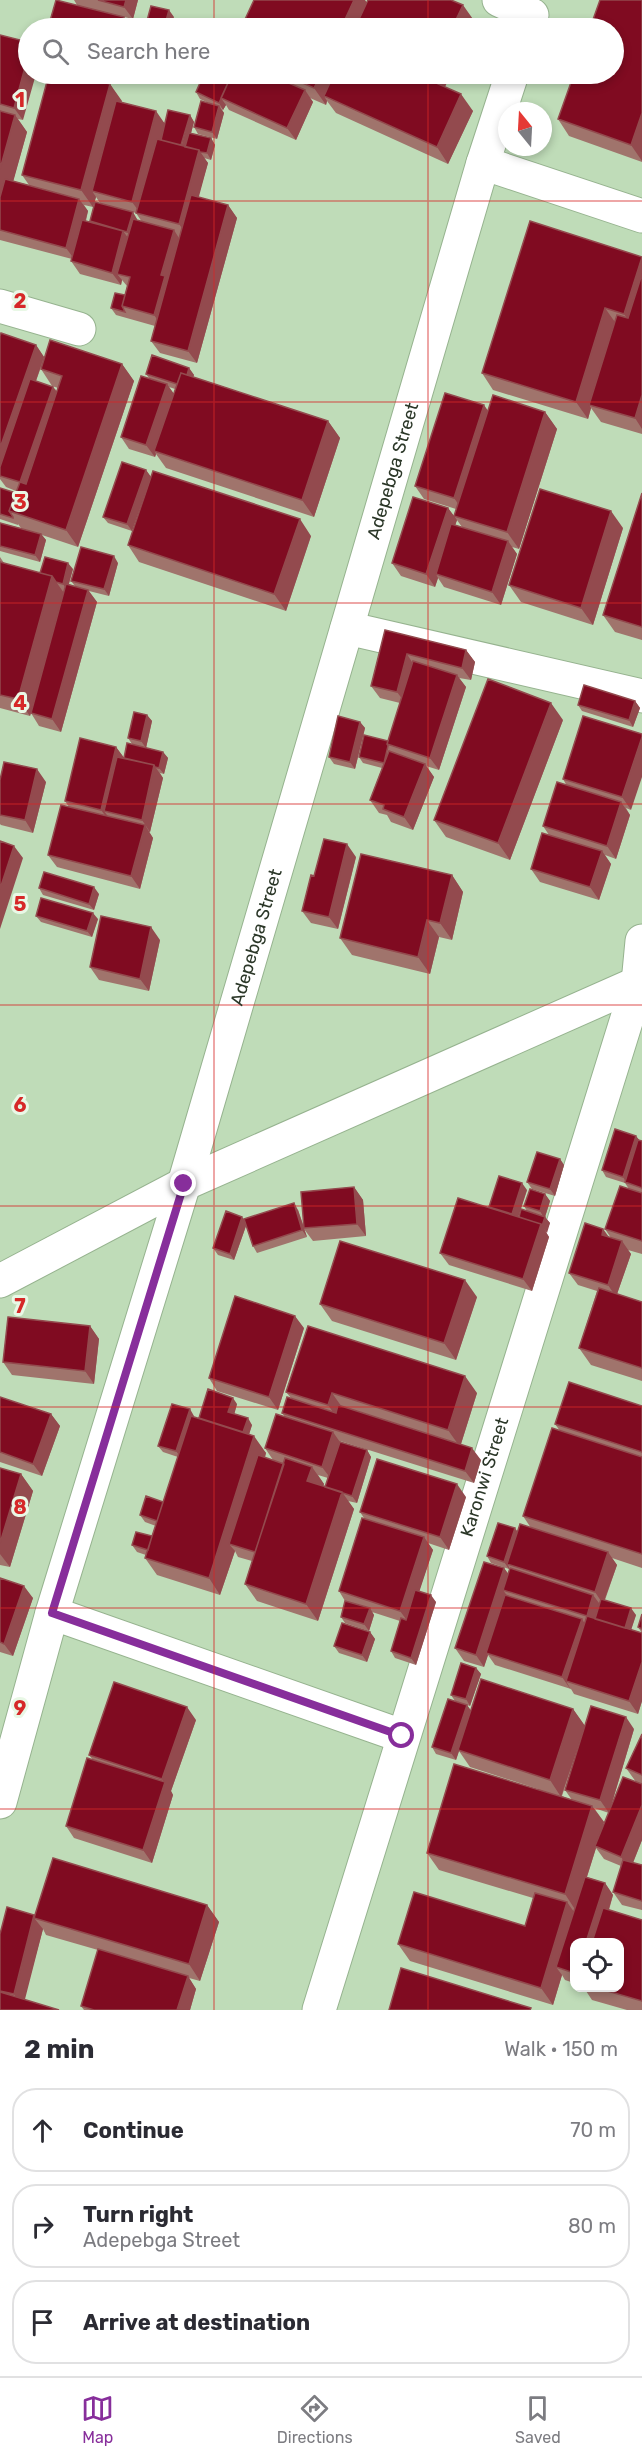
<!DOCTYPE html>
<html lang="en">
<head>
<meta charset="utf-8">
<style>
  :root { --surface:#fff; --page:#f2f2f3; --text:#2b2b33; --muted:#7c7c81; --line:#e1e1e2; --accent:#872e9b }
  body { margin:0; font-family:Rubik,sans-serif; background:var(--page); color:var(--text) }
  .controls { position:absolute; right:18px; bottom:18px; display:grid; overflow:hidden; border-radius:12px; box-shadow:0 3px 9px #0003 }
  .controls button { width:54px; height:54px; display:grid; place-items:center; padding:0; border:0; border-bottom:2px solid var(--line); background:var(--surface); color:var(--text); font:30px sans-serif }
  .compass { position:absolute; left:498px; top:102px; width:54px; height:54px; border-radius:50%; background:var(--surface); box-shadow:0 3px 9px #0003; rotate:342deg }
  .stop { position:absolute; width:18px; height:18px; margin:-14px; border:4px solid #872e9b; border-radius:50%; background:#fff }
  .stop.end { background:#872e9b; border-color:#fff; box-shadow:0 2px 6px #0008 }
  .list { margin:0; padding:0; list-style:none }
  h2 { display:flex; justify-content:space-between; align-items:center; height:78px; margin:0; padding:0 24px; font-size:26px }
  h2 small { font-size:20px; font-weight:400; color:var(--muted) }
  .list li { display:grid; grid-template-columns:39px 1fr auto; gap:18px; align-items:center; box-sizing:border-box; height:84px; margin:0 12px 12px; padding:0 12px; border:2px solid var(--line); border-radius:24px }
  .list b { display:block; font-size:22px; white-space:nowrap }
  .list p { margin:0; font-size:20px; white-space:nowrap; color:var(--muted) }
  .list em { font-size:20px; font-style:normal; color:var(--muted) }
  .icon { flex:none; width:33px; height:33px; fill:none; stroke:currentColor; stroke-width:2; stroke-linecap:round; stroke-linejoin:round }
  .map { position:relative; flex:none; width:642px; height:2010px; overflow:hidden }
  .search { position:absolute; background:var(--surface); box-shadow:0 3px 9px #0003; left:18px; right:18px; top:18px; height:66px; display:flex; align-items:center; gap:15px; box-sizing:border-box; padding:0 21px; border-radius:33px; color:var(--muted); font-size:22px }
  .sheet { height:366px; background:var(--surface) }
  nav { display:flex; justify-content:space-around; align-items:center; box-sizing:border-box; height:84px; border-top:2px solid var(--line); background:var(--surface); font-size:16px; color:var(--muted) }
  nav a { display:grid; justify-items:center; gap:3px }
  nav .on { color:var(--accent) }
  .map>svg:first-child { display:block }
  .lines { fill:none; stroke-linecap:round; stroke-linejoin:round }
  .minor-casing { stroke:#96b38f; stroke-width:35 }
  .minor { stroke:#fff; stroke-width:33 }
  .wall { fill:#a0746c; fill-rule:evenodd }
  .shaded-wall { fill:#934a4e }
  .building { fill:#800b21; stroke:#934a4e; stroke-width:1.5 }
  .route { stroke:#872e9b; stroke-width:8 }
  .grid { fill:none; stroke:#d62828; stroke-width:1.5; stroke-opacity:0.55 }
  .labels { text-anchor:middle; dominant-baseline:central; stroke-width:6; stroke-linejoin:round; paint-order:stroke }
  .street-label { font-size:18px; fill:#2b3728; stroke:#e9f8e6 }
  .grid-label { font-size:20px; text-anchor:middle; font-weight:bold; fill:#d62828; stroke:#e9f8e6; stroke-width:6; stroke-linejoin:round; paint-order:stroke }
</style>
</head>
<body>
<div class="map">
<svg width="642" height="2010" viewBox="0 0 642 2010">
  <rect width="100%" height="100%" fill="#bfdcb8"/>
  <g class="lines">
    <defs>
      <g id="minor">
        <path d="M499,0L532,15"/>
        <path d="M483,163L642,216"/>
        <path d="M0,306L79,329"/>
        <path d="M347,628L642,696"/>
        <path d="M0,1281L184,1184L642,981"/>
        <path d="M52,1613L402,1736"/>
        <path id="s1" d="M0,1802L52,1613L184,1184L483,163L512,74"/>
        <path id="s2" d="M319,2010L638,983L642,941"/>
      </g>
    </defs>
    <use href="#minor" class="minor-casing"/>
    <use href="#minor" class="minor"/>
  </g>
  <path class="wall" d="M74,0H138L133,19L124,17L132,28H48L77,5Z
    M642,0V162L569,136L558,119Z
    M0,35L23,120L18,119L27,132L13,181L29,185L22,175L110,84L121,102L165,123L190,115L194,122L191,133L211,138L215,145L211,160L204,158L208,163L198,197L228,205L237,218L197,363L160,353L151,341L155,326L116,315L111,308L125,295L127,286L122,280L121,285L80,274L71,261L72,259L0,240ZM96,197L100,203L90,222L86,221L88,211L84,205L93,207ZM114,207L136,213L142,222L137,220V219Z
    M80,74H106L104,80Z
    M153,74H168L167,77Z
    M204,74H451L445,87L473,111L448,164L336,113L327,101L326,105L310,98L313,102L296,140L229,110L226,105L223,110L221,108L224,113L217,139L198,134L194,127L211,104L200,99L196,92Z
    M642,257V434L601,422L591,408L588,419L493,390L482,373Z
    M0,336L36,345L44,357L122,364L134,381L78,547L42,535L46,540L40,562L0,551V523L21,528L18,524V525L0,519V488L16,493V491L6,487L0,479ZM41,367V369L52,386L58,388L57,391L53,387L36,381Z
    M189,368L194,375L193,377L328,421L340,438L314,517L166,468L156,454L155,457L129,449L121,437L149,378L146,374ZM169,387L175,389L174,394Z
    M488,411L545,412L557,429L519,549L512,547L517,554L501,605L444,587L438,578L435,587L401,576L392,563L448,508L457,520L455,525L462,527L454,516L456,509L424,499L415,486Z
    M146,470L151,477L132,531L108,523L103,517Z
    M642,493V640L615,632L603,615Z
    M623,528L593,625L521,602L509,585Z
    M311,536L286,611L139,562L128,545Z
    M0,557L4,563L40,573L73,569L69,584L75,586L71,581L118,563L109,596L89,591L97,602L61,732L39,726L31,713L30,716L0,708Z
    M385,630L466,650L475,662L471,680L459,678L466,687L439,770L426,766L434,777L413,830L391,822L387,815L379,813L370,800L382,768L363,763L359,757L388,741L400,703L380,698L371,686Z
    M635,701L640,708L633,727L582,711L578,705Z
    M147,715L152,721L146,748L163,752L168,758L164,774L160,773L163,778L150,832H149L153,838L140,889L57,867L48,855L69,807L65,801L116,747L124,758L132,744L128,738Z
    M583,716L631,810L626,808L630,815L616,859L605,855L611,864L599,900L540,882L531,869L549,835L543,826L567,786L563,779Z
    M563,720L510,860L446,837L434,820Z
    M360,722L365,728L355,769L334,764L329,757Z
    M0,780L46,782L33,833L1,825L0,824Z
    M356,857L338,929L311,923L302,911L314,876Z
    M452,875L463,892L452,940L439,937L430,974L352,955L340,938Z
    M39,888L99,894L94,910L43,895Z
    M36,916L98,919L92,937L41,922Z
    M160,940L149,991L99,980L90,967Z
    M640,1141H642V1254L628,1250L631,1254L617,1294L642,1302V1381L591,1365L579,1348L597,1291L578,1285L569,1273L603,1229L609,1237L611,1238L605,1229L629,1189L625,1183L606,1177L602,1170Z
    M560,1159L564,1165L555,1196L532,1189L527,1182Z
    M354,1187L363,1200L366,1236L313,1241L304,1229L307,1237L257,1253L253,1246L246,1226L234,1260L218,1255L213,1248L244,1219L298,1210L304,1227Z
    M527,1190L518,1217L527,1211L524,1206L545,1194L550,1201L545,1217L550,1223L546,1232L549,1237L532,1291L449,1265L440,1253L491,1209L489,1207Z
    M477,1297L456,1360L332,1321L320,1304Z
    M90,1326L99,1339L94,1384L12,1375L3,1362Z
    M304,1328L278,1410L217,1391L209,1378Z
    M286,1392L477,1393L461,1444L481,1460L474,1483L340,1441L341,1442L367,1450L371,1457L357,1503L348,1501L354,1509L318,1621L257,1601L245,1584L252,1561L238,1557L235,1551L220,1595L157,1575L145,1558L146,1555L137,1552L132,1545L152,1536L156,1526L145,1522L140,1515L163,1502L178,1457L163,1452L158,1446L194,1416V1417L199,1419L237,1404L234,1414L252,1425L249,1434L266,1453L265,1458L273,1460L265,1448L285,1417L282,1413L291,1398ZM318,1475L328,1478L325,1487L323,1486L324,1484Z
    M0,1397L51,1414L60,1426L42,1476L0,1462Z
    M642,1406V1568L612,1558L617,1565L605,1600L636,1615L631,1630L642,1633L638,1627L642,1614V1701L638,1714L574,1694L571,1689L495,1665L488,1655L484,1667L464,1661L455,1648L504,1568L508,1574L510,1568L509,1567V1569L491,1563L487,1556L517,1532L531,1528L523,1516L560,1431L555,1424Z
    M0,1468L21,1474L33,1491L10,1567L0,1565Z
    M466,1497L449,1550L428,1543L433,1550L419,1591L436,1602L416,1665L395,1658L391,1651L400,1621L372,1612L374,1615L369,1631L345,1623L341,1617L345,1601L339,1591L364,1518L360,1512Z
    M0,1578L33,1598L13,1656L0,1652Z
    M370,1632L375,1639L367,1662L339,1653L334,1646Z
    M476,1668L481,1674L470,1706L455,1701L451,1695Z
    M467,1705L471,1711L573,1709L585,1726L562,1796L572,1800L565,1790L634,1729L609,1813L594,1808L604,1822L602,1828L636,1782L626,1768L642,1734V1840L633,1863L642,1865V1910L622,1905L613,1892L621,1866L604,1859L596,1848L587,1877L605,1883L613,1895L609,1910L642,1920V2010H627L592,2000L584,1988H620L574,1942V1983L565,1980L562,1975L553,2005L410,1961L398,1944L525,1926L533,1898L439,1870L427,1853L538,1789L470,1767L459,1751L456,1760L436,1754L432,1747Z
    M196,1720L171,1791L173,1795L152,1863L74,1838L66,1826L93,1760L89,1755Z
    M207,1905L219,1922L200,1981L189,1978L196,1989L190,2010H84L81,2006L98,1950L46,1935L43,1929L24,1999L0,2010V1934L35,1915Z"/>
  <path class="shaded-wall" d="M126,0H138L133,19L124,7Z
    M354,0H365L371,8L361,28H341Z
    M463,5L475,22L472,28H452Z
    M169,10L174,17L171,28H164Z
    M124,17L132,28H121Z
    M28,56V74H36L23,120L14,108Z
    M100,74H106L104,80Z
    M321,74H340L324,96L327,101L326,105L314,88Z
    M432,74H451L440,97L429,80Z
    M110,84L122,101L97,193L92,191L96,197L93,207L81,190Z
    M305,90L313,102L296,140L287,128Z
    M461,94L473,111L448,164L437,147Z
    M221,98L226,105L223,110L219,103Z
    M219,106L224,113L217,139L212,132Z
    M156,111L165,124L141,214L132,202Z
    M642,113V161L631,145Z
    M15,115L27,132L0,229V169Z
    M190,115L194,122L187,148H181Z
    M211,138L215,145L211,160L207,153Z
    M199,150L208,163L188,237L179,224Z
    M79,199L88,211L75,260L66,248Z
    M228,205L237,218L197,363L188,351Z
    M133,212L137,219L132,238L127,232Z
    M174,230L182,243L163,328L154,315L161,275Z
    M123,231L132,243L117,274L122,280L121,285L112,273Z
    M642,258V312L636,331L624,314Z
    M605,308L617,325L589,405L591,408L588,419L576,402Z
    M36,345L44,357L5,472L0,465V448Z
    M122,364L134,381L78,547L66,530Z
    M189,368L194,375L187,393L183,386Z
    M167,384L176,397L154,451L156,454L155,457L146,445Z
    M53,387L62,399L29,495L20,482Z
    M642,395V429L635,418Z
    M484,405L493,418L463,511L454,498Z
    M545,412L557,429L519,549L507,532Z
    M328,421L340,438L314,517L302,500Z
    M146,470L151,477L132,531L127,524Z
    M448,508L457,520L439,575L436,574L438,578L435,587L426,574Z
    M611,511L623,528L593,625L581,608Z
    M300,519L311,536L286,611L274,594Z
    M41,534L46,540L40,562L35,555Z
    M508,541L517,554L501,605L492,592Z
    M114,556L118,563L109,596L104,589Z
    M68,563L73,569L67,590L63,584Z
    M52,576L64,593L30,716L18,699Z
    M88,590L97,602L61,732L52,719Z
    M466,650L475,662L471,680L462,668Z
    M407,654L415,667L406,704L397,692Z
    M457,675L466,687L439,770L430,758Z
    M635,701L640,708L633,727L629,720Z
    M551,703L563,720L510,860L498,843Z
    M147,715L152,721L146,748L141,741Z
    M360,722L365,728L355,769L350,762Z
    M642,737V777L631,810L622,797Z
    M116,747L125,759L104,811L110,819V822L101,810Z
    M163,752L168,758L164,774L159,768Z
    M425,764L434,777L413,830L404,817Z
    M154,765L163,778L150,832L142,820Z
    M37,769L46,782L33,833L25,820Z
    M621,802L630,815L616,859L607,846Z
    M145,825L153,838L140,889L131,876Z
    M347,844L356,857L338,929L329,917Z
    M14,846L23,858L0,929V889Z
    M602,851L611,864L599,900L590,887Z
    M452,875L463,892L452,940L440,923Z
    M94,887L99,894L94,910L89,904Z
    M93,913L98,919L92,937L87,931Z
    M427,920L439,937L430,974L418,957Z
    M151,927L160,940L149,991L140,979Z
    M636,1136L641,1142L627,1184L623,1177Z
    M560,1159L564,1165L555,1196L550,1189Z
    M522,1183L527,1190L517,1221L512,1214Z
    M354,1187L363,1200L366,1236L357,1224Z
    M545,1194L550,1201L545,1217L550,1223L547,1233L542,1226L544,1218L540,1211Z
    M294,1203L298,1210L307,1237L302,1230Z
    M242,1217L247,1223L234,1260L230,1254Z
    M541,1224L549,1237L532,1291L523,1279Z
    M603,1229L612,1242L602,1235Z
    M622,1241L631,1254L616,1297L608,1285Z
    M465,1280L477,1297L456,1360L444,1343Z
    M295,1316L304,1328L278,1410L269,1397Z
    M90,1326L99,1339L94,1384L85,1371Z
    M465,1376L477,1393L460,1447L448,1430Z
    M332,1393L344,1410L340,1422L328,1405Z
    M233,1398L237,1404L233,1419L228,1412Z
    M190,1409L194,1416L181,1458L176,1451Z
    M51,1414L60,1426L42,1476L33,1464Z
    M248,1418L252,1425L247,1441L242,1435Z
    M333,1432L342,1445L331,1479L322,1467Z
    M254,1436L266,1453L236,1546L229,1544L235,1551L220,1595L209,1578Z
    M472,1448L481,1460L474,1483L465,1471Z
    M367,1450L371,1457L357,1503L352,1496Z
    M312,1467L324,1484L319,1498L307,1481Z
    M21,1474L33,1491L10,1567L0,1554V1543Z
    M457,1484L466,1497L449,1550L440,1537Z
    M342,1492L354,1509L318,1621L306,1604Z
    M515,1528L520,1535L507,1564L509,1567V1569L504,1562Z
    M424,1537L433,1550L409,1623L400,1611Z
    M608,1552L617,1565L603,1604L595,1592Z
    M504,1568L513,1580L503,1590L508,1597L486,1653L488,1655L484,1667L476,1655Z
    M24,1586L33,1598L13,1656L4,1644Z
    M431,1595L436,1602L416,1665L411,1658Z
    M593,1595L602,1607L598,1620L587,1616Z
    M370,1608L374,1615L369,1631L364,1624Z
    M631,1608L636,1615L629,1636L625,1629Z
    M582,1619L590,1632L566,1681L571,1690L562,1677Z
    M370,1632L375,1639L367,1662L362,1655Z
    M642,1662V1701L638,1714L629,1701Z
    M476,1668L481,1674L470,1706L466,1699Z
    M467,1705L472,1712L456,1760L451,1753Z
    M187,1707L196,1720L171,1791L173,1795L152,1863L143,1850L164,1783L162,1779Z
    M573,1709L585,1726L561,1797L550,1780Z
    M626,1717L634,1729L609,1813L600,1800Z
    M642,1805V1840L630,1870L621,1857Z
    M592,1806L604,1822L596,1847L595,1846L596,1848L576,1911L565,1894Z
    M605,1883L613,1895L599,1942H586Z
    M567,1902L579,1919L556,1967L562,1975L553,2005L541,1988Z
    M207,1905L219,1922L200,1981L189,1964Z
    M34,1915V1918L43,1929L23,2007L14,1994Z
    M188,1976L196,1989L190,2010H177Z"/>
  <path class="building" d="M56,0L124,17L121,28H48Z
    M98,0H126L124,7Z
    M254,0H354L341,28H241Z
    M368,0H451L463,5L452,28H355Z
    M600,0H642V113L631,145L558,119L574,74H614V28H590Z
    M151,6L169,10L164,28H145Z
    M0,35L28,42V56L14,108L0,104Z
    M49,74H69L110,84L81,190L22,175Z
    M204,74H232L219,103L196,92Z
    M232,74H268L305,90L287,128L221,98Z
    M282,74H321L314,88Z
    M334,74H432L429,80L461,94L437,147L324,96Z
    M116,101L156,111L132,202L92,191Z
    M201,101L219,106L212,132L194,127Z
    M168,110L190,115L181,145L161,140Z
    M0,111L15,115L0,169Z
    M189,133L211,138L207,153L200,152L199,150L185,147Z
    M157,139L199,150L179,224L136,213Z
    M5,179L79,199L66,248L0,230V197Z
    M191,195L228,205L188,351L151,341Z
    M95,202L133,212L127,232L90,221Z
    M133,219L174,230L161,275L165,276L154,315L122,306L130,277L117,274Z
    M82,220L123,231L112,273L71,261Z
    M530,221L642,257L624,314L605,308L576,402L482,373Z
    M642,274V395L635,418L589,405L617,315L628,318Z
    M115,293L125,295L122,306L125,312L111,308Z
    M1,333L36,345L0,448V336Z
    M50,340L122,364L66,530L9,511L20,482L26,484L62,376L41,369Z
    M152,355L189,368L187,375L181,373L177,384L146,374Z
    M181,373L328,421L302,500L154,451Z
    M141,376L167,384L146,445L121,437Z
    M30,379L53,387L20,482L0,476V467Z
    M445,393L484,405L454,498L415,486Z
    M493,395L545,412L507,532L454,516Z
    M122,462L146,470L127,524L103,517Z
    M153,471L300,519L274,594L128,545Z
    M0,488L16,493L9,511L13,517V518L0,514Z
    M540,489L611,511L581,608L509,585Z
    M642,493V627L603,615Z
    M413,497L448,508L426,574L392,563Z
    M0,523L41,534L35,555L0,546Z
    M451,524L508,541L492,592L436,574Z
    M81,547L114,556L104,589L71,581Z
    M45,557L68,563L63,584L56,582L52,576L40,573Z
    M0,562L52,576L18,699L0,695Z
    M66,584L88,590L52,719L31,713Z
    M385,630L466,650L462,668L407,654L397,692L371,686Z
    M413,661L457,675L430,758L387,744Z
    M488,679L551,703L498,843L434,820Z
    M584,685L635,701L629,720L578,705Z
    M134,712L147,715L141,741L128,738Z
    M338,716L360,722L350,762L329,757Z
    M583,716L642,734V737L622,797L563,779Z
    M364,735L388,741L387,744L388,746L384,763L359,757Z
    M80,738L116,747L101,810L65,801Z
    M127,743L163,752L159,768L155,767L154,765L124,758Z
    M389,751L425,764L404,817L383,809L384,805L370,800Z
    M117,757L154,765L142,820L104,811Z
    M4,762L37,769L25,820L0,815V780Z
    M557,782L621,802L607,846L543,826Z
    M61,805L145,825L131,876L48,855Z
    M542,833L602,851L590,887L531,869Z
    M324,839L347,844L329,917L302,911L311,875L314,876Z
    M0,841L14,846L0,889Z
    M361,854L452,875L440,923L427,920L418,957L340,938Z
    M44,872L94,887L89,904L39,888Z
    M41,898L93,913L87,931L36,916Z
    M101,916L151,927L140,979L90,967Z
    M615,1129L636,1136L623,1177L602,1170Z
    M638,1140L642,1141V1188L625,1182Z
    M537,1152L560,1159L550,1189L527,1182Z
    M499,1176L522,1183L512,1214L489,1207Z
    M620,1186L642,1193V1241L605,1229Z
    M354,1187L357,1224L304,1228L301,1192Z
    M530,1189L545,1194L540,1211L524,1206Z
    M458,1198L541,1224L523,1279L440,1253Z
    M294,1203L302,1230L253,1246L244,1219Z
    M521,1209L545,1217L542,1226L541,1224L519,1217Z
    M226,1211L242,1217L230,1254L213,1248Z
    M585,1223L603,1229L602,1235L622,1241L608,1285L569,1273Z
    M340,1241L465,1280L444,1343L320,1304Z
    M599,1288L642,1302V1368L579,1348Z
    M235,1296L295,1316L269,1397L209,1378Z
    M8,1317L90,1326L85,1371L3,1362Z
    M308,1326L465,1376L448,1430L332,1393L328,1405L286,1392Z
    M569,1382L642,1406V1452L555,1424Z
    M208,1389L233,1398L228,1412L248,1418L243,1432L199,1418Z
    M0,1397L51,1414L33,1464L0,1452Z
    M287,1397L336,1413L338,1405L472,1448L465,1471L282,1413Z
    M172,1404L190,1409L176,1451L158,1446Z
    M276,1414L333,1432L322,1467L265,1448Z
    M191,1416L254,1436L209,1578L145,1558Z
    M552,1428L642,1457V1554L523,1516Z
    M340,1442L367,1450L352,1496L325,1487Z
    M258,1455L284,1464L255,1552L229,1544Z
    M285,1458L312,1467L307,1481L342,1492L306,1604L245,1584Z
    M377,1459L457,1484L440,1537L360,1512Z
    M0,1468L21,1474L0,1543Z
    M146,1496L163,1502L157,1521L140,1515Z
    M362,1518L424,1537L400,1611L339,1591Z
    M498,1523L515,1528L504,1562L487,1556Z
    M520,1524L608,1552L595,1592L507,1564Z
    M136,1532L152,1536L148,1550L132,1545Z
    M484,1562L504,1568L476,1655L455,1648Z
    M510,1568L593,1595L587,1616L503,1590Z
    M0,1578L24,1586L4,1644L0,1642Z
    M415,1590L431,1595L411,1658L391,1651L401,1618L406,1620Z
    M505,1595L582,1619L562,1677L486,1653Z
    M601,1599L631,1608L625,1628L595,1619Z
    M345,1601L370,1608L364,1624L341,1617Z
    M642,1614V1629L638,1627Z
    M587,1616L642,1633V1662L629,1701L566,1681Z
    M342,1623L370,1632L362,1655L334,1646Z
    M461,1663L476,1668L466,1699L451,1695Z
    M481,1679L573,1709L550,1780L458,1750Z
    M114,1682L187,1707L162,1779L89,1755Z
    M448,1699L467,1705L451,1753L432,1747Z
    M591,1706L626,1717L600,1800L565,1790Z
    M642,1734V1775L626,1768Z
    M87,1758L165,1782L143,1850L66,1826Z
    M454,1764L592,1806L565,1894L427,1853Z
    M623,1777L642,1784V1805L621,1857L595,1846Z
    M53,1858L207,1905L189,1964L34,1918Z
    M623,1860L642,1865V1901L613,1892Z
    M585,1877L605,1883L586,1942H574V1973L556,1967Z
    M414,1892L525,1926L535,1893L567,1902L541,1988L398,1944Z
    M7,1907L34,1915L14,1994L0,1991V1934Z
    M603,1908L642,1920V2001L597,1988H620V1942H592Z
    M98,1949L188,1976L177,2010H94L81,2006Z
    M401,1968L531,2008L530,2010H389Z
    M0,1992L59,2010H0Z"/>
  <g class="lines">
    <path class="route" d="M184,1184L52,1613L402,1736"/>
  </g>
  <path class="grid" d="M214,0V28M428,0V28M214,74V2010M428,74V2010M0,201H642M0,402H642M0,603H642M0,804H642M0,1005H642M0,1206H642M0,1407H642M0,1608H642M0,1809H642"/>
  <g class="labels">
    <g class="street-label">
      <text stroke="none"><textPath href="#s1" startOffset="1388">Adepebga Street</textPath></text>
      <text stroke="none"><textPath href="#s1" startOffset="902">Adepebga Street</textPath></text>
      <text stroke="none"><textPath href="#s2" startOffset="558">Karonwi Street</textPath></text>
    </g>
  </g>
  <g class="grid-label">
    <text x="20" y="107">1</text>
    <text x="20" y="308">2</text>
    <text x="20" y="509">3</text>
    <text x="20" y="710">4</text>
    <text x="20" y="911">5</text>
    <text x="20" y="1112">6</text>
    <text x="20" y="1313">7</text>
    <text x="20" y="1514">8</text>
    <text x="20" y="1715">9</text>
  </g>
</svg>
<div class="controls">
<button><svg class="icon" aria-label="locate" viewBox="0 0 24 24"><circle cx="12" cy="12" r="6"/><path d="M12 2v4M12 18v4M2 12h4M18 12h4"/></svg></button>
</div>
<svg class="compass" viewBox="-18 -18 36 36"><path d="M0-13l5 13h-10z" fill="#e53935"/><path d="M0 13l5-13h-10z" fill="#7c7c81"/></svg>
<div class="stop" style="left:402px;top:1736px"></div>
<div class="stop end" style="left:184px;top:1184px"></div>
<div class="search"><svg class="icon" aria-label="search" viewBox="0 0 24 24"><circle cx="10" cy="10" r="6"/><path d="M15 15l6 6"/></svg>Search here</div>
</div>
<section class="sheet">
<h2>2 min<small>Walk · 150 m</small></h2>
<ul class="list">
<li><svg class="icon" aria-label="ahead" viewBox="0 0 24 24"><path d="M12 20V5M6 11l6-6 6 6"/></svg><div><b>Continue</b></div><em>70 m</em></li>
<li><svg class="icon" aria-label="right" viewBox="0 0 24 24"><path d="M7 20v-9h11M14 6l5 5-5 5"/></svg><div><b>Turn right</b><p>Adepebga Street</p></div><em>80 m</em></li>
<li><svg class="icon" aria-label="arrive" viewBox="0 0 24 24"><path d="M6 21V4h12l-3 4 3 4H6"/></svg><div><b>Arrive at destination</b></div></li>
</ul>
</section>
<nav>
<a class="on"><svg class="icon" aria-label="map" viewBox="0 0 24 24"><path d="M3 6l6-2 6 2 6-2v14l-6 2-6-2-6 2zM9 4v14M15 6v14"/></svg>Map</a>
<a><svg class="icon" aria-label="directions" viewBox="0 0 24 24"><path d="M12 3l9 9-9 9-9-9zM9 14v-3h6M13 9l2 2-2 2"/></svg>Directions</a>
<a><svg class="icon" aria-label="saved" viewBox="0 0 24 24"><path d="M7 4h10v16l-5-4-5 4z"/></svg>Saved</a>
</nav>
</body>
</html>
